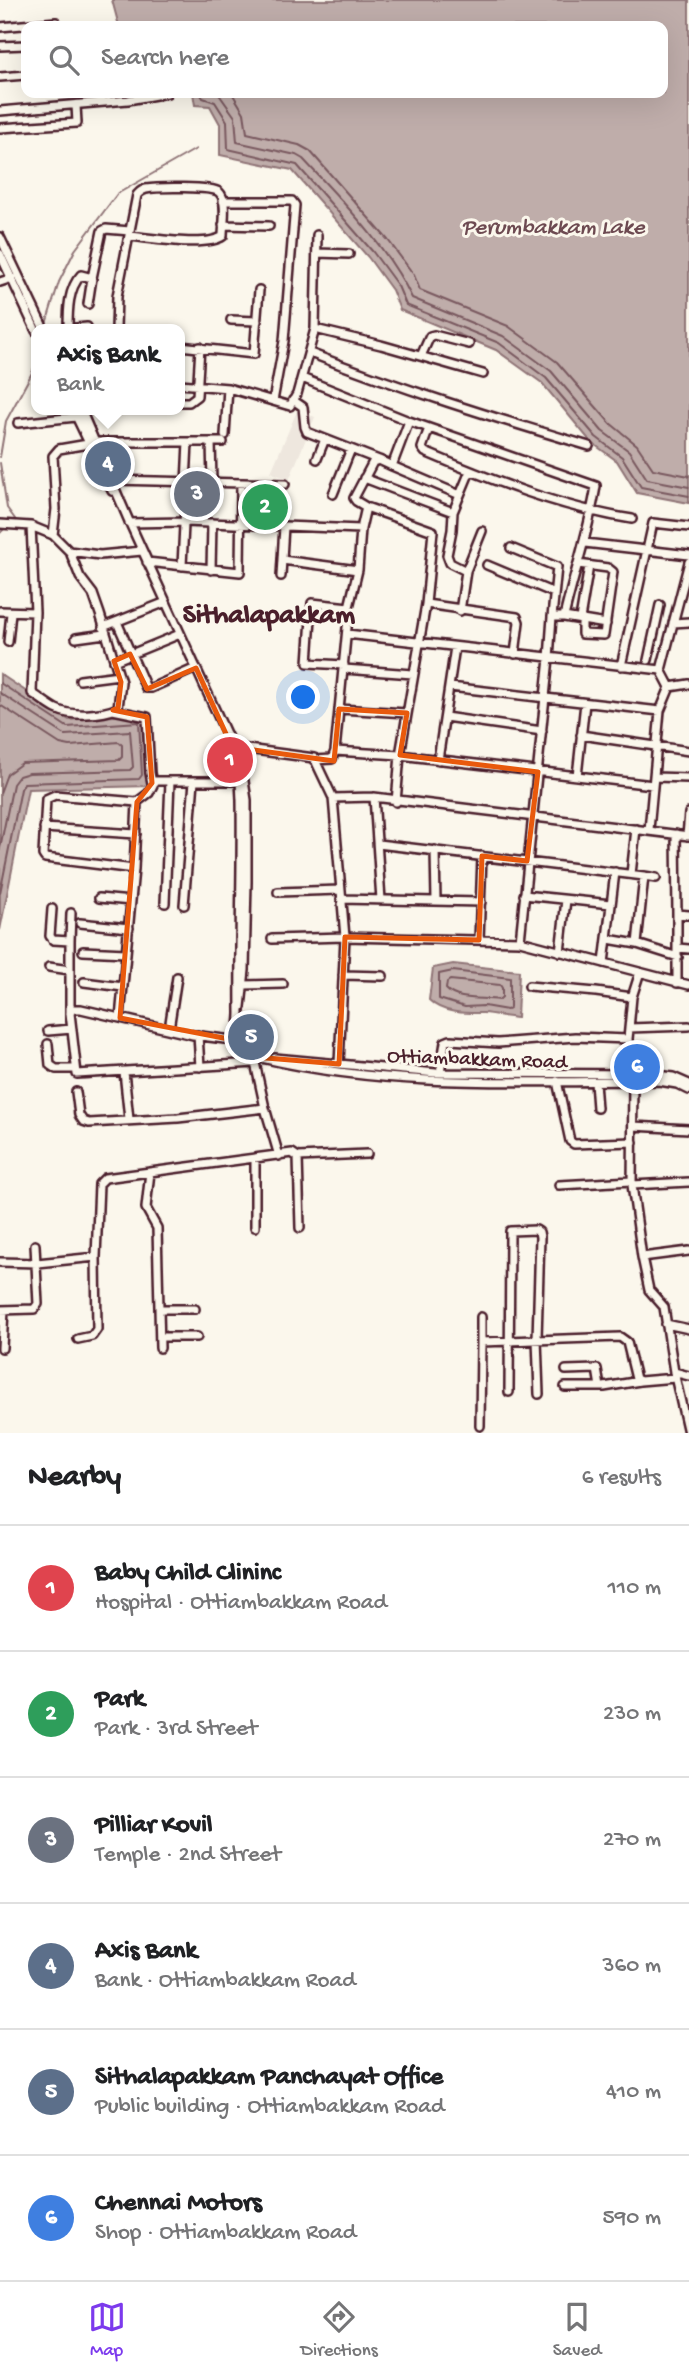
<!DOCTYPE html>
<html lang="en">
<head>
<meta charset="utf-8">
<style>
  :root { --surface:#fff; --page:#f2f2f2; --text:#202124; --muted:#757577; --line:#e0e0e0; --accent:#7c3aed }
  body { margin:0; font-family:"Gochi Hand",sans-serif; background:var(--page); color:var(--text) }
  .you { position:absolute; left:304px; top:698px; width:24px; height:24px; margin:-18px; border:5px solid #fff; border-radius:50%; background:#1a73e8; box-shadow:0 0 0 10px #1a73e833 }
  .badge { display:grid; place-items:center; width:46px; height:46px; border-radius:50%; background:var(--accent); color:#fff; font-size:23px; font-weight:700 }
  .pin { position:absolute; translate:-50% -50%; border:4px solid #fff; box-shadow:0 2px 7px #0006 }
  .popup { position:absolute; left:31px; top:324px; width:154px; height:91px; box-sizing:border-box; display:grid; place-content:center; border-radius:14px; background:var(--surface); filter:drop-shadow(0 2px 5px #0005); font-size:23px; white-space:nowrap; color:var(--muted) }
  .popup b { font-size:26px; color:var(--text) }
  .popup::after { content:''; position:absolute; left:50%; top:100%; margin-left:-14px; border:14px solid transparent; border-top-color:var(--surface) }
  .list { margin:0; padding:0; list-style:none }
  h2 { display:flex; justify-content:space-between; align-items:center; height:91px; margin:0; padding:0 28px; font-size:30px }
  h2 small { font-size:23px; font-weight:400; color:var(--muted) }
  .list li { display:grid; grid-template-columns:46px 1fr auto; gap:21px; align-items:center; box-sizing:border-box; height:126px; padding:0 28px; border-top:2px solid var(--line) }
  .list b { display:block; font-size:26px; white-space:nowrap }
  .list p { margin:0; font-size:23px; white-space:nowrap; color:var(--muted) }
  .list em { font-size:23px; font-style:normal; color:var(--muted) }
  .icon { flex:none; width:38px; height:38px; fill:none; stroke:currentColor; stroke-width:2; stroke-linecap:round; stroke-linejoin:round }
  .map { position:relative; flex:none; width:689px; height:1433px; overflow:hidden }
  .search { position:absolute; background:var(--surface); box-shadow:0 7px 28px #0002; left:21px; right:21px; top:21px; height:77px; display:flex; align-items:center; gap:18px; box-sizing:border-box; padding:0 24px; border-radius:14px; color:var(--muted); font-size:26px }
  .sheet { height:847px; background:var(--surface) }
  nav { display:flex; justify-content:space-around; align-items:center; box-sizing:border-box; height:98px; border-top:2px solid var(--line); background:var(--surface); font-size:19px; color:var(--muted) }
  nav a { display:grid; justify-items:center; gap:4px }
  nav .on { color:var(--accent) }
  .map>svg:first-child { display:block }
  .built { fill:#eee7de }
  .green { fill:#e2d7d0; stroke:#967b7e; stroke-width:2 }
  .water { fill:#bfadaa; stroke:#907477; stroke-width:2 }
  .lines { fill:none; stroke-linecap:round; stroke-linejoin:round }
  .shore { stroke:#79585e; stroke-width:2 }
  .stream { stroke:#907477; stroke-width:2 }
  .minor-casing { stroke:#4a1f2b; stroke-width:12 }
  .minor { stroke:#fbf7ec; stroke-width:7 }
  .marked { fill:none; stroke:#e8590c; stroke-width:5; stroke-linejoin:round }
  .labels { text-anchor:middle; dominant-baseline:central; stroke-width:6; stroke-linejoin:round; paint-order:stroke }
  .street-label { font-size:21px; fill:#4a1f2b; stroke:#fbf7ec }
  .water-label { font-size:23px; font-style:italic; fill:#6d4a51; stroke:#fbf7ec }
  .district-label { font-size:28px; font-weight:bold; fill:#4a1f2b; stroke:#fbf7ec }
</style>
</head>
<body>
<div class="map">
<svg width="689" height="1433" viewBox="0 0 689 1433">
  <rect width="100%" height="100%" fill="#fbf7ec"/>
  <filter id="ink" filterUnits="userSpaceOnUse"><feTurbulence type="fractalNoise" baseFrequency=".0143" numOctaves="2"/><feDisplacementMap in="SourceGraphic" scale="14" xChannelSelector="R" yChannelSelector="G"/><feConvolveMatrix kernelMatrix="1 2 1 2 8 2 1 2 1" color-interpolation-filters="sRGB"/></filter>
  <g filter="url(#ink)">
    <path class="built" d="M297,411L315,417L289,480L271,472Z"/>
    <path class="green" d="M187,501L209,502L208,521L185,520Z"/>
    <path class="water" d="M112,0H689V503L637,493L617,461L591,442L542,383L496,350L400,310L392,290L368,257L292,170L220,155V124L210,106L195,105L193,93H663V26H119Z
      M0,674L69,720L147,713L150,786L28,789L0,930Z
      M453,964L519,971L517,1018C506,1017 494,1014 483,1013C466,1013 443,1014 429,1000L433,968Z"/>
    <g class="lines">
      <path class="shore" d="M200,93L203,98L215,102L227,121L228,149L297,165L373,252L398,286L406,305L499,343L546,378L596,437L622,457L641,487L689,496
        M218,93L235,117L237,142L296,155L303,159C341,200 388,247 412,298L503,336L551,371L602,431L629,451L647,479L689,487
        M232,93L244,113L247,133L299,145L310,151L388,240L414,275L420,290L508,326L557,362L610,423L637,445L653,469L689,476
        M0,683L67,727L139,722L142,775L139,779L24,783L21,789L0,893
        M0,693L65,735L130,731L133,767L130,770L29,773L19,776L13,784L0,848
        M0,705L60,744L70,746L119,742L122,745V757L119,760L22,763L7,774L0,793
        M453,971L510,978V1008L507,1010L484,1006L465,1007L439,999V974Z
        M450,980L500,985L502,988V997L499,1000C482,997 458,1002 446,989L447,982Z"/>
      <path class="stream" d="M46,324L59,282L75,250L117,194L196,149
        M0,457L6,421L33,371L36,360
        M0,463L7,508L15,519L13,521
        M0,533L6,527"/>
      <defs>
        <path id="minor" d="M0,27L56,22
          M0,46L26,45
          M0,77L26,75
          M0,111L128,100L167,93
          M0,128L77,123L76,105
          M223,201H292L295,205L284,341L273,401
          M223,225L269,226
          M0,237L44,329
          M317,253L349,254
          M0,254L36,331
          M0,282L12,278
          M88,304L92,278
          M231,320L257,321
          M66,329L87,327
          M68,329C68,310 68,289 81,275L92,278L102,231L106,229L130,231
          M116,329L117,296L137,195C140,192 141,190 146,189C156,187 212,186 219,192C228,200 223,225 223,236C207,248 151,238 129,236
          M315,329L381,345L483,374
          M180,346L254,354L259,290
          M310,353C401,389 495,418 589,446
          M421,356L430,336L434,335L469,344
          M302,378L409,421L596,486C589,531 574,573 564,617H552L549,658L520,941
          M180,384L228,388L290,406L297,394L315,329L317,235
          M293,400L303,407L305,427L307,432L379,460
          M180,402H189L197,396L200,347
          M73,410L112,491
          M81,410L128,519L234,751
          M409,421L392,466L460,495
          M18,423L76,417
          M429,428L422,448L425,452C491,480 561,508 632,519
          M225,435L228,388
          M96,442H223
          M211,442L212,482
          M317,459L325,439
          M364,478L453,512
          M112,480L285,484
          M333,494L351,449
          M366,507L356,501L354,498L373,462L379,460L392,466
          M129,523L185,522L361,529
          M0,524L31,526L53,535L69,551L100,555L142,551
          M31,526L35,612L32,693C40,698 48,705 56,709C72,717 102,715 118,708L121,682L100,614L93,594L80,577L70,552
          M53,535L56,509L53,456L59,449L88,444
          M585,543L689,555
          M511,548L557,567L552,617
          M282,560L358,570
          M147,562L240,572L241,483
          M578,564L608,568L613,572L604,635L582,634V619
          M487,565L554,593
          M182,566L188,442
          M211,570L212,523
          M466,571L482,531
          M281,576L284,526
          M426,604L517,617L519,622L515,654
          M0,611L35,612
          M460,611L466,571L450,563L447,555L452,530L453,512L470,471
          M564,617L606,624
          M580,619L589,566
          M117,622L146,688H151L196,668
          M673,623L689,622
          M103,627L166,602
          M347,634L661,670
          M76,638L105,634
          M8,642L11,613
          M648,660L660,605
          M114,661L180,634
          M344,665L308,663L312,603L349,607
          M621,666L653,523L689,527
          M344,669L413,674
          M80,680L119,675
          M450,687L660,711
          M670,687L661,670L689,562
          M670,687L689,684
          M339,709L407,713
          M113,710L147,717L150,773L152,783
          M445,717L542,731
          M581,735L689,751
          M232,747L240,781L241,800C242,871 239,942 240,1013C240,1024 236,1041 242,1050C247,1057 258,1057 266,1059C395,1089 529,1081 659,1081L677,1084L689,1090
          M232,747L314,758L333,798L374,797L689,836
          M335,751L400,755L653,785
          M314,760L332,759L335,751L349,607L358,570L361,529L366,507L433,531L426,604L400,755L396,802
          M438,760L455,647
          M577,776L585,703
          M654,777L689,778
          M194,781H240
          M374,797L381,900
          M333,798L345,937L339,1064
          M137,802L149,793L155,781H194L184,905
          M44,828L136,834
          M649,830L660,711L670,687
          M676,834L677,914
          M687,836L689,813
          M378,844L644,876L637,944L678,957
          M435,850L436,901
          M631,874L636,829
          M644,876L656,878
          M278,892L340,890
          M524,895L611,904
          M99,898L131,901
          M341,899L481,902
          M165,903L170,781
          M52,909L50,936L53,940L70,941L71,913
          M80,923L129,928
          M272,939L345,937L520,941L689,985
          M608,939L637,944
          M479,940L482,856
          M70,941V1013L77,1074L255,1063
          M678,948L689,949
          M83,951L126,953
          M560,952L566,900
          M604,963L615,872
          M49,967L70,970
          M640,972L632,997L628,1039L633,1081L632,1185L642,1257L689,1251
          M343,975L383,976
          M84,982L123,987
          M677,983V914L689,915
          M244,985L283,984
          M529,986L596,992L632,997
          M241,1007L245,970L247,882V800L243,775
          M70,1013L73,1009H81L193,1035L240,1041
          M120,1018L134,869L137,802L55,795L46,799L43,855L45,858L134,869
          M629,1028L689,1026
          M169,1029L177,977
          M48,1031L72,1029
          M198,1035L200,1067
          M48,1044L50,1065L56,1069H75
          M254,1058L265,1108L279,1156
          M275,1058L436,1073L648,1074L673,1077L689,1084
          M124,1072L129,1119
          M440,1073L445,1042L450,1040L498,1043L575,1037L628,1039
          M557,1081L570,1141L574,1144L633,1142
          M595,1082L597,1108
          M76,1092L79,1115L83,1121L89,1123L178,1118L265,1108
          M633,1126L689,1129
          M298,1157L367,1154
          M150,1172L146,1208L157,1228L160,1348
          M559,1185L632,1181
          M632,1185L689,1182
          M255,1227V1159
          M642,1257L649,1290L664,1307L674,1372L688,1433
          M0,1262L37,1263L96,1257L99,1184L105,1178L292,1153L298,1157L300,1228
          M159,1309H195
          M0,1310L34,1309L38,1304L35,1245
          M481,1317V1342
          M666,1324L689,1329
          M160,1337H197
          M78,1339L92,1336L97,1329L96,1257
          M2,1348L4,1310
          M566,1370L597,1369L600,1387
          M674,1372L689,1376
          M565,1387H604L640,1381
          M509,1392L510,1231L536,1230L539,1232L540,1237L537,1339L539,1394
          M480,1426L481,1342L620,1337L627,1342L636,1379L640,1381L675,1378"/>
      </defs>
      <use href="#minor" class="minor-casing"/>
      <use href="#minor" class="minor"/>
    </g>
  </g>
  <path class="marked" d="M130,654L147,689L196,668L232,747L334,761L339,709L407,713L400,755L538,772L527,861L482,856L479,940L345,937L339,1064L254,1057L239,1041L120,1018L137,802L152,783L147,717L113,710L118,708L121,682L114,661Z"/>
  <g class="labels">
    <g class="street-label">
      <text transform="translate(477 1061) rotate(2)">Ottiambakkam Road</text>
    </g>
    <g class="water-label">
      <text x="553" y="228">Perumbakkam Lake</text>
    </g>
    <g class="district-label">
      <text x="269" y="616">Sithalapakkam</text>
    </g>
  </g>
</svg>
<div class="you"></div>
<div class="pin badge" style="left:230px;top:760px;background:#e0444e">1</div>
<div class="pin badge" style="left:265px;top:507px;background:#2e9e5b">2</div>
<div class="pin badge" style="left:197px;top:494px;background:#6b7280">3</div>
<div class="pin badge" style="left:108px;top:464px;background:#5c6f8a">4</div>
<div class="popup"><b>Axis Bank</b>Bank</div>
<div class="pin badge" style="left:251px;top:1037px;background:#5c6f8a">5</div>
<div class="pin badge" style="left:637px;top:1067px;background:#3f7fe0">6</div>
<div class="search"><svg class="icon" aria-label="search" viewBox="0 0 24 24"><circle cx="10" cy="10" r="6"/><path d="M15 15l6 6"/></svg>Search here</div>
</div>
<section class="sheet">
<h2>Nearby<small>6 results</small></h2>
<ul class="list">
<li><span class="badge" style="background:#e0444e">1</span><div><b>Baby Child Clininc</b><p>Hospital · Ottiambakkam Road</p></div><em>110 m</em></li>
<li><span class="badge" style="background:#2e9e5b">2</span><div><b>Park</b><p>Park · 3rd Street</p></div><em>230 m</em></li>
<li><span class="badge" style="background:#6b7280">3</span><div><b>Pilliar Kovil</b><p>Temple · 2nd Street</p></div><em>270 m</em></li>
<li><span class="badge" style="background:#5c6f8a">4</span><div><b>Axis Bank</b><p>Bank · Ottiambakkam Road</p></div><em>360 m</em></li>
<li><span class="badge" style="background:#5c6f8a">5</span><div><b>Sithalapakkam Panchayat Office</b><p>Public building · Ottiambakkam Road</p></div><em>410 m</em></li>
<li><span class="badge" style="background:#3f7fe0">6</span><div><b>Chennai Motors</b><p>Shop · Ottiambakkam Road</p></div><em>590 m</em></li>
</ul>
</section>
<nav>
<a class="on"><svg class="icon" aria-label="map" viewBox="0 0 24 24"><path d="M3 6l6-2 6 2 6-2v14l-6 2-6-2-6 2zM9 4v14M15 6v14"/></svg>Map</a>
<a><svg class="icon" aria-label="directions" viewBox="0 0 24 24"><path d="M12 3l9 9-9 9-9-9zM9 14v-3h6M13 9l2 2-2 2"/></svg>Directions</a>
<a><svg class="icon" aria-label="saved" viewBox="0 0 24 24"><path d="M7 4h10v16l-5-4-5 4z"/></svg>Saved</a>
</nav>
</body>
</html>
